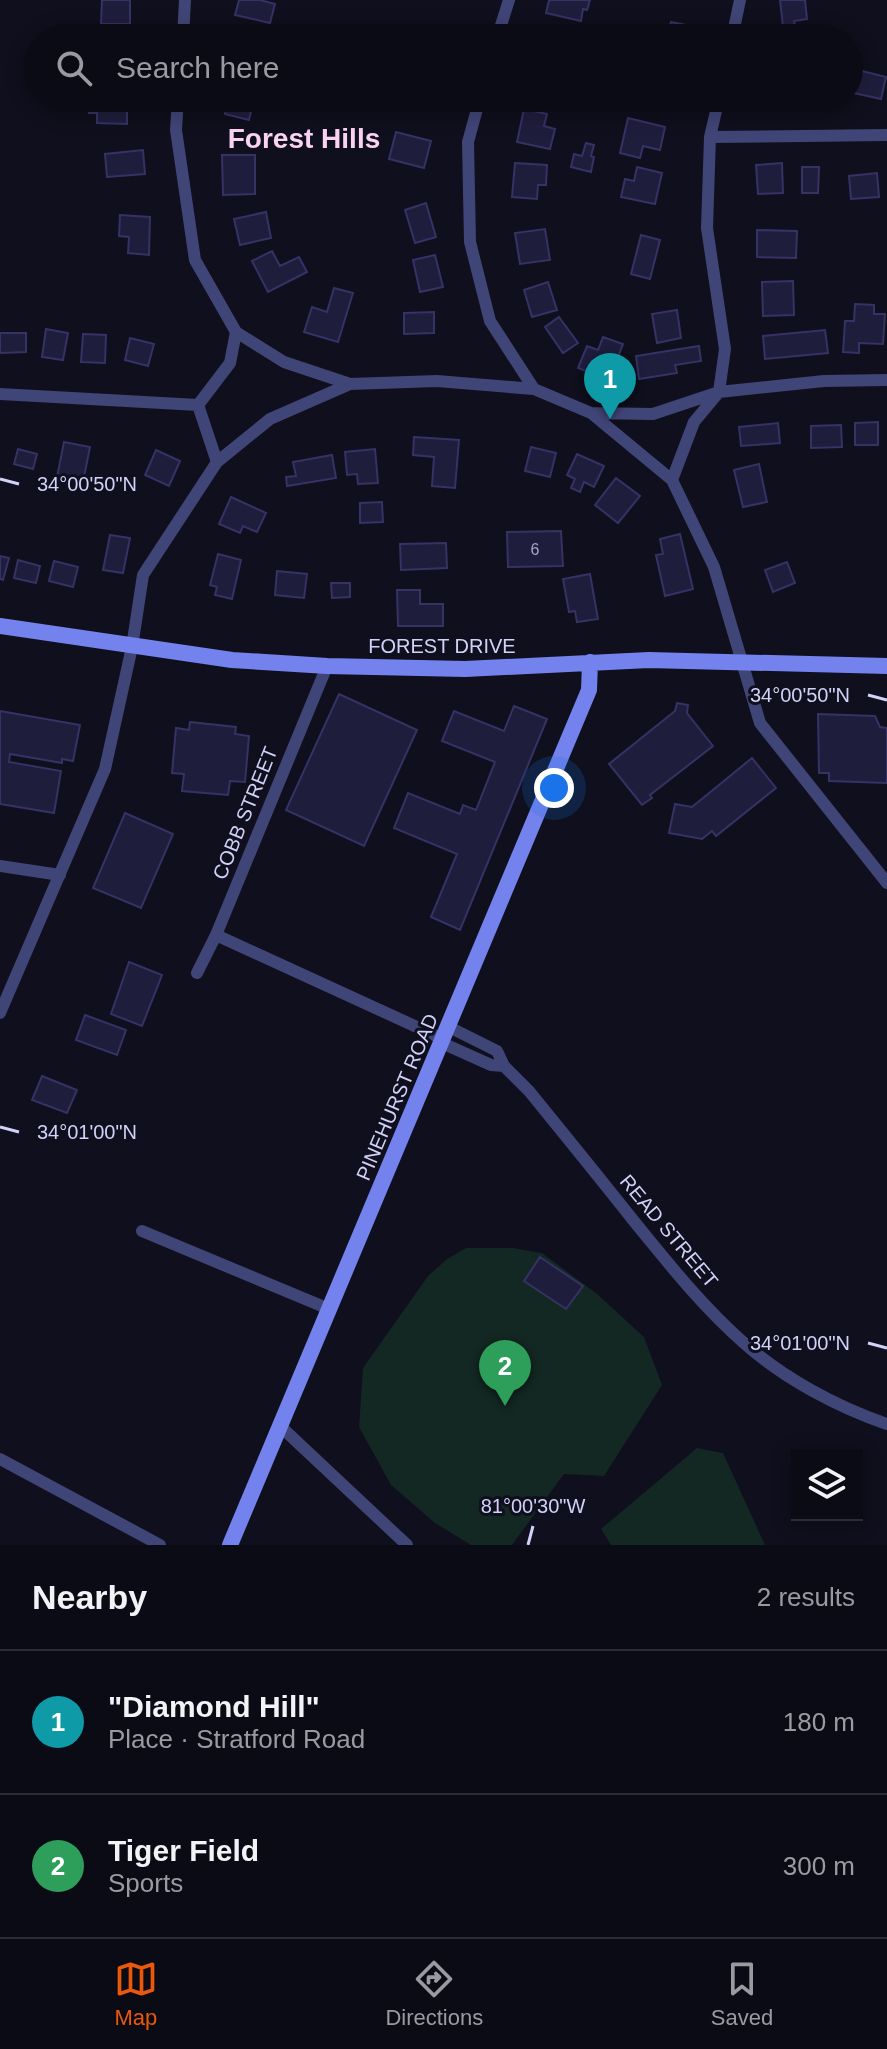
<!DOCTYPE html>
<html lang="en">
<head>
<meta charset="utf-8">
<style>
  :root { --surface:#0b0b16; --page:#14141f; --text:#f1f3f6; --muted:#9a9ba1; --line:#2b2b35; --accent:#ea580c }
  body { margin:0; font-family:Arial,sans-serif; background:var(--page); color:var(--text) }
  .controls { position:absolute; right:24px; bottom:24px; display:grid; overflow:hidden; border-radius:0px; box-shadow:0 4px 20px #0003 }
  .controls button { width:72px; height:72px; display:grid; place-items:center; padding:0; border:0; border-bottom:2px solid var(--line); background:var(--surface); color:var(--text); font:40px sans-serif }
  .you { position:absolute; left:554px; top:788px; width:28px; height:28px; margin:-20px; border:6px solid #fff; border-radius:50%; background:#1a73e8; box-shadow:0 0 0 12px #1a73e833 }
  .badge { display:grid; place-items:center; width:52px; height:52px; border-radius:50%; background:var(--accent); color:#fff; font-size:26px; font-weight:700 }
  .pin { position:absolute; translate:-50% -66px; filter:drop-shadow(0 2px 4px #0008) }
  .pin::after { content:''; position:absolute; top:42px; width:28px; height:24px; background:inherit; clip-path:polygon(0 0,100% 0,50% 100%) }
  .list { margin:0; padding:0; list-style:none }
  h2 { display:flex; justify-content:space-between; align-items:center; height:104px; margin:0; padding:0 32px; font-size:34px }
  h2 small { font-size:26px; font-weight:400; color:var(--muted) }
  .list li { display:grid; grid-template-columns:52px 1fr auto; gap:24px; align-items:center; box-sizing:border-box; height:144px; padding:0 32px; border-top:2px solid var(--line) }
  .list b { display:block; font-size:30px; white-space:nowrap }
  .list p { margin:0; font-size:26px; white-space:nowrap; color:var(--muted) }
  .list em { font-size:26px; font-style:normal; color:var(--muted) }
  .icon { flex:none; width:44px; height:44px; fill:none; stroke:currentColor; stroke-width:2; stroke-linecap:round; stroke-linejoin:round }
  .map { position:relative; flex:none; width:887px; height:1545px; overflow:hidden }
  .search { position:absolute; background:var(--surface); box-shadow:0 4px 20px #0003; left:24px; right:24px; top:24px; height:88px; display:flex; align-items:center; gap:20px; box-sizing:border-box; padding:0 28px; border-radius:44px; color:var(--muted); font-size:30px }
  .sheet { height:392px; background:var(--surface) }
  nav { display:flex; justify-content:space-around; align-items:center; box-sizing:border-box; height:112px; border-top:2px solid var(--line); background:var(--surface); font-size:22px; color:var(--muted) }
  nav a { display:grid; justify-items:center; gap:4px }
  nav .on { color:var(--accent) }
  .map>svg:first-child { display:block }
  .green { fill:#132723 }
  .building { fill:#1f1d3c; stroke:#353265; stroke-width:2 }
  .lines { fill:none; stroke-linecap:round; stroke-linejoin:round }
  .street { stroke:#404577; stroke-width:12 }
  .secondary { stroke:#7482ed; stroke-width:16 }
  .ticks { fill:none; stroke:#d1d2f9; stroke-width:3 }
  .labels { text-anchor:middle; dominant-baseline:central; stroke-width:6; stroke-linejoin:round; paint-order:stroke }
  .number-label { font-size:16px; fill:#a4a5ca }
  .street-label { font-size:20px; fill:#d1d2f9; stroke:#0f0f1d }
  .district-label { font-size:28px; font-weight:bold; fill:#f9d3f1; stroke:#0f0f1d }
  .ticks-label { font-size:20px; text-anchor:middle; fill:#d1d2f9; stroke:#0f0f1d; stroke-width:6; stroke-linejoin:round; paint-order:stroke }
</style>
</head>
<body>
<div class="map">
<svg width="887" height="1545" viewBox="0 0 887 1545">
  <rect width="100%" height="100%" fill="#0f0f1d"/>
  <path class="green" d="M466,1248H513L542,1253L596,1293L644,1337L662,1385L604,1476L564,1474L512,1545H471L435,1523L391,1485L359,1427L363,1368L428,1276L447,1259Z
    M697,1448L723,1453L765,1545H611L601,1529Z"/>
  <path class="building" d="M102,0H130V24H101Z
    M239,0H260L275,4L270,23L235,15Z
    M549,0H590L587,10L583,9L581,21L546,13Z
    M780,0H805L807,19L794,21L795,26L783,27Z
    M671,22L691,26L689,38H654L657,27L669,29Z
    M103,31L132,32L131,38H103Z
    M850,68L886,77L881,99L849,92Z
    M89,98H127V124L97,123V113H89Z
    M228,98H254L249,120L225,114Z
    M553,98H585L583,106Z
    M774,98H810V111H774Z
    M524,109L547,114L544,126L555,129L550,149L517,142Z
    M628,118L665,127L660,150L643,146L640,158L620,153Z
    M396,132L431,141L424,168L389,159Z
    M586,143L594,145L591,156L594,157L591,172L571,167L574,154L582,156Z
    M143,150L145,174L107,177L105,154Z
    M222,155H255V194L223,195Z
    M515,163L547,165L546,185H538L537,199L512,197Z
    M782,163L783,193L758,194L756,165Z
    M637,167L662,173L655,204L621,197L625,179L634,181Z
    M802,167H819L818,193H802Z
    M877,173L879,197L851,199L849,176Z
    M426,203L436,237L415,243L405,210Z
    M266,212L271,238L240,245L234,219Z
    M120,215L150,217L149,255L128,253L129,237L119,236Z
    M545,229L550,260L520,264L515,233Z
    M757,230L797,231L796,258L757,257Z
    M641,235L660,240L650,279L631,274Z
    M272,251L280,266L299,257L307,272L268,292L252,261Z
    M435,255L443,287L420,292L413,260Z
    M793,281L794,315L763,316L762,282Z
    M548,282L557,310L532,317L524,290Z
    M334,288L353,293L338,342L304,332L312,307L327,312Z
    M855,304L874,305V314H885L883,344L859,343V353L843,352L845,321H854Z
    M677,310L681,338L657,343L652,314Z
    M434,312V333L404,334V313Z
    M559,317L578,343L563,353L545,327Z
    M46,329L68,333L63,360L42,357Z
    M825,330L828,353L765,359L763,336Z
    M0,333H26V352L0,353Z
    M83,334L106,335L105,363L81,362Z
    M603,337L623,344L609,380L578,368L587,346L598,350Z
    M130,338L154,344L148,366L125,360Z
    M699,346L701,361L675,365L677,373L639,379L636,356Z
    M878,422V445H855V423Z
    M778,423L780,443L741,446L739,427Z
    M841,425L842,447L811,448V426Z
    M414,437L459,440L455,488L432,486L434,457L413,455Z
    M64,442L90,447L82,487L56,482Z
    M531,447L556,453L550,477L525,471Z
    M18,449L37,454L33,469L14,464Z
    M375,449L378,483L358,484L357,474L347,475L345,452Z
    M156,450L180,461L169,486L145,475Z
    M577,454L604,466L594,487L584,482L580,492L571,488L575,479L567,475Z
    M332,455L336,478L287,486L286,477L296,476L293,462Z
    M759,464L767,502L743,507L734,470Z
    M616,478L640,496L618,523L595,505Z
    M231,497L266,513L257,532L243,526L240,533L219,524Z
    M382,502L383,522L360,523V503Z
    M561,531L563,566L508,567L507,532Z
    M680,534L693,589L665,596L656,555L663,554L660,539Z
    M110,535L130,538L123,573L103,570Z
    M446,543L447,568L401,570L400,544Z
    M218,554L241,560L232,599L215,595L217,587L210,585Z
    M0,556L9,558L3,580L0,579Z
    M18,560L40,566L36,583L14,578Z
    M54,561L78,567L73,587L49,581Z
    M787,562L795,583L773,592L765,570Z
    M277,571L307,574L304,598L275,595Z
    M590,574L598,619L577,622L575,611L569,612L563,579Z
    M331,583H350V597L332,598Z
    M397,590H420V604H443V626H398Z
    M339,694L417,730L364,846L286,810Z
    M677,703L688,705L687,713L713,746L650,795L652,798L642,805L609,764L675,711Z
    M514,706L547,719L460,930L431,917L457,854L394,828L408,793L460,814L463,805L476,810L495,762L442,741L454,711L504,731Z
    M0,711L80,725L73,761L62,759V763L10,754L9,762L61,771L54,813L0,804Z
    M818,714L875,716L880,727L887,728V783L829,781V773H819Z
    M190,722L236,727L235,734L249,736L245,782L230,781L228,795L182,791L184,774L172,773L176,728L189,730Z
    M752,758L776,788L716,836L712,831L702,839L669,833L675,804L692,807Z
    M125,813L173,834L141,908L93,888Z
    M129,962L162,975L142,1026L111,1014Z
    M85,1015L126,1030L117,1055L76,1040Z
    M42,1076L77,1090L67,1113L32,1100Z
    M540,1257L583,1286L566,1309L524,1281Z"/>
  <g class="lines">
    <path class="street" d="M183,38L185,0
      M497,38L509,0
      M732,38L740,0
      M178,98L176,130L195,260L236,332L230,363L198,405
      M480,98L468,142L470,242L490,321L534,389
      M710,137L887,135
      M236,332L284,362L350,384L437,381L534,389L591,413L653,414L719,392L824,381L887,380
      M0,394L198,405
      M198,405L217,462
      M591,413L672,480L714,567L760,723L887,883
      M672,480L694,422L719,392L725,349L707,228L710,137L719,98
      M0,866L60,875
      M216,935L443,1039
      M197,973L216,935L327,666
      M0,1013L105,769L132,647L143,575L217,462L270,419L350,384
      M449,1027L497,1051L504,1066L529,1091C564,1134 599,1177 633,1220C668,1263 702,1306 744,1343C783,1378 837,1407 887,1424
      M442,1043L491,1065L504,1066
      M142,1231L329,1309
      M279,1425L407,1545
      M0,1459L160,1545"/>
    <path class="secondary" d="M0,626L232,660L327,666L465,669L649,660L887,666
      M230,1545L589,690L590,662"/>
  </g>
  <path class="ticks" d="M0,479L19,484M868,695L887,700M0,1127L19,1132M868,1343L887,1348M528,1545L533,1526"/>
  <g class="labels">
    <g class="number-label">
      <text x="535" y="549">6</text>
    </g>
    <g class="street-label">
      <text x="442" y="646">FOREST DRIVE</text>
      <text transform="translate(245 813) rotate(-68)">COBB STREET</text>
      <text transform="translate(397 1097) rotate(-67)">PINEHURST ROAD</text>
      <text transform="translate(669 1231) rotate(50)">READ STREET</text>
    </g>
    <g class="district-label">
      <text x="304" y="138">Forest Hills</text>
    </g>
  </g>
  <g class="ticks-label">
    <text x="87" y="491">34°00'50"N</text>
    <text x="800" y="702">34°00'50"N</text>
    <text x="87" y="1139">34°01'00"N</text>
    <text x="800" y="1350">34°01'00"N</text>
    <text x="533" y="1513">81°00'30"W</text>
  </g>
</svg>
<div class="controls">
<button><svg class="icon" aria-label="layers" viewBox="0 0 24 24"><path d="M12 4l9 5-9 5-9-5zM3 14l9 5 9-5"/></svg></button>
</div>
<div class="you"></div>
<div class="pin badge" style="left:610px;top:419px;background:#0f9aa8">1</div>
<div class="pin badge" style="left:505px;top:1406px;background:#2e9e5b">2</div>
<div class="search"><svg class="icon" aria-label="search" viewBox="0 0 24 24"><circle cx="10" cy="10" r="6"/><path d="M15 15l6 6"/></svg>Search here</div>
</div>
<section class="sheet">
<h2>Nearby<small>2 results</small></h2>
<ul class="list">
<li><span class="badge" style="background:#0f9aa8">1</span><div><b>&quot;Diamond Hill&quot;</b><p>Place · Stratford Road</p></div><em>180 m</em></li>
<li><span class="badge" style="background:#2e9e5b">2</span><div><b>Tiger Field</b><p>Sports</p></div><em>300 m</em></li>
</ul>
</section>
<nav>
<a class="on"><svg class="icon" aria-label="map" viewBox="0 0 24 24"><path d="M3 6l6-2 6 2 6-2v14l-6 2-6-2-6 2zM9 4v14M15 6v14"/></svg>Map</a>
<a><svg class="icon" aria-label="directions" viewBox="0 0 24 24"><path d="M12 3l9 9-9 9-9-9zM9 14v-3h6M13 9l2 2-2 2"/></svg>Directions</a>
<a><svg class="icon" aria-label="saved" viewBox="0 0 24 24"><path d="M7 4h10v16l-5-4-5 4z"/></svg>Saved</a>
</nav>
</body>
</html>
